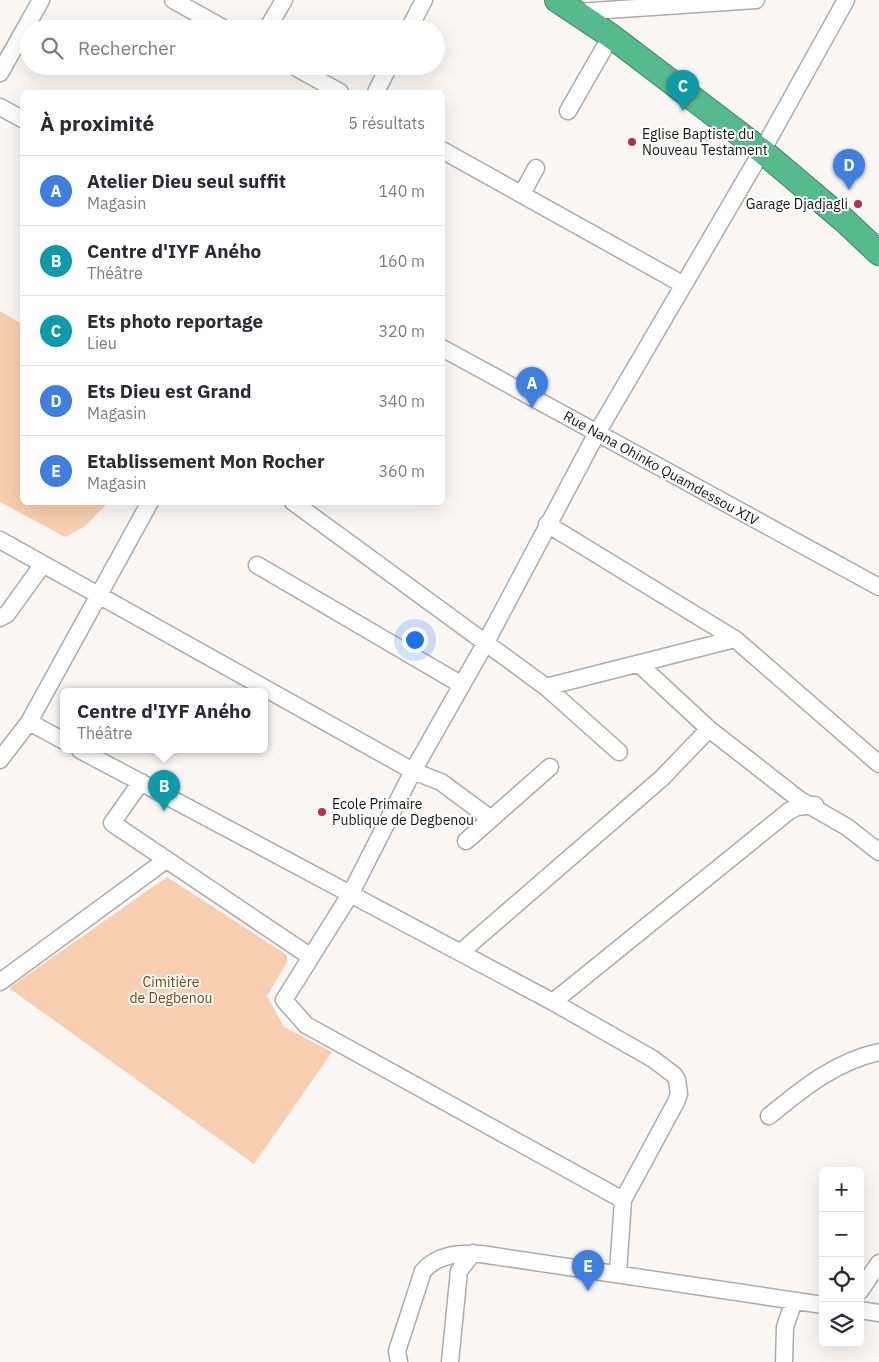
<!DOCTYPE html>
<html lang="fr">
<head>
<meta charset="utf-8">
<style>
  :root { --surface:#fff; --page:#f2f2f3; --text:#2b2b33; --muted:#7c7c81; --line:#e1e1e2; --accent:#bd2c4b }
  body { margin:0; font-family:"IBM Plex Sans",sans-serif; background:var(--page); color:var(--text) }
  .controls { position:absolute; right:15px; bottom:15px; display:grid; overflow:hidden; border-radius:8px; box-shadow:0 5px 20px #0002 }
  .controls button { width:45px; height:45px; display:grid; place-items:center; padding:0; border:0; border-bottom:1px solid var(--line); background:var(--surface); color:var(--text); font:25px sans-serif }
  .you { position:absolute; left:414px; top:639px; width:18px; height:18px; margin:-12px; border:4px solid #fff; border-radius:50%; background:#1a73e8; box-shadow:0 0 0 8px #1a73e833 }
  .badge { display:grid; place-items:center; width:32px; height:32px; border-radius:50%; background:var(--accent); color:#fff; font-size:16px; font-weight:700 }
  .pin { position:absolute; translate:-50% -41px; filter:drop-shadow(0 1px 2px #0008) }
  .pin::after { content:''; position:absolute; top:26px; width:18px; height:15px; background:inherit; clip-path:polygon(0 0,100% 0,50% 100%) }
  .popup { position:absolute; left:60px; top:688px; width:208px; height:65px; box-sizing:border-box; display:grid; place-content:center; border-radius:8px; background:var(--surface); filter:drop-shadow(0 1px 4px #0005); font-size:16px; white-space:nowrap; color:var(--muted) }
  .popup b { font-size:19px; color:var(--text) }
  .popup::after { content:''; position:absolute; left:50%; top:100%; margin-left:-10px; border:10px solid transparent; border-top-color:var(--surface) }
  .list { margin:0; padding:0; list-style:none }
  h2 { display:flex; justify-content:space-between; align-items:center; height:65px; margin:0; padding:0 20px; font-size:21px }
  h2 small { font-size:16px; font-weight:400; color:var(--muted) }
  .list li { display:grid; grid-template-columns:32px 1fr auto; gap:15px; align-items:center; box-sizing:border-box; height:70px; padding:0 20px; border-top:1px solid var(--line) }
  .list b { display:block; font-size:19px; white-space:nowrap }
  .list p { margin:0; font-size:16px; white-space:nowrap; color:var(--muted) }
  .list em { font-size:16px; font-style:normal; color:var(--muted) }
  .icon { flex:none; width:28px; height:28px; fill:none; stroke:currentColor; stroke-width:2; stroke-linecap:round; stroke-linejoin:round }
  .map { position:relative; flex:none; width:879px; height:1362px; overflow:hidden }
  .search { position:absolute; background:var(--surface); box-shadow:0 5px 20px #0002; left:20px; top:20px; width:425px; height:55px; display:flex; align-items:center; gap:12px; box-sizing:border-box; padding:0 18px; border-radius:28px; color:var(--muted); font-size:19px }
  .panel { position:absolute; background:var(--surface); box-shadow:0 5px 20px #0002; left:20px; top:90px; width:425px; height:415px; border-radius:8px }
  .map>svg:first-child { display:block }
  .green { fill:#f8ceb0 }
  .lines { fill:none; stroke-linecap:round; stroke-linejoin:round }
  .minor-casing { stroke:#aeaba9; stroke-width:19 }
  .highway-casing { stroke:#3f8064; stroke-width:26 }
  .minor { stroke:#fff; stroke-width:16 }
  .highway { stroke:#56ba8f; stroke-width:24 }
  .poi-dot { fill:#bd2c4b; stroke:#fff; stroke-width:2 }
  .labels { text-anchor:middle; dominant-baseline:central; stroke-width:4; stroke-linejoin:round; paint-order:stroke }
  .poi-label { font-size:14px; fill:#151414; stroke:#fff; text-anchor:start }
  .street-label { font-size:14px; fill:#151414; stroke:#fff }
  .park-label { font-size:14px; fill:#7b4003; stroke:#fff }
</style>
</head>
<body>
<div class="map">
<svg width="879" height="1362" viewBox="0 0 879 1362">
  <rect width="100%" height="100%" fill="#f9f6f4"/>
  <path class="green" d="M0,311L22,324V502L108,503L84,527L65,537L0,502Z
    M167,877L287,955V962L267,996L284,1027L332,1052L254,1164L9,988Z"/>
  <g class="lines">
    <defs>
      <path id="minor" d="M173,0L225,29
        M577,12L756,0
        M267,29L284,0
        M409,29L424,0
        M293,66L340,92
        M0,73L41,0
        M376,92L389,66
        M0,107L22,119
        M568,111L611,36
        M442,150L684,285
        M522,194L536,168
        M442,348L879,587
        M293,502L546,687L619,752
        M547,524L735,639
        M0,540L413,771L441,782L491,819
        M257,565L462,685
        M0,618L7,614L43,564
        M639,664L709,729L800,800L847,827L879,852
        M546,687L735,639L879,764
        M29,722L64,741
        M80,750L553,1002L653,1059L674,1075L677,1080L679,1094L676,1102L623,1200L618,1273
        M0,760L29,722L150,502
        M141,782L112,823L311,957
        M466,841L550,767
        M461,952L662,778L709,729
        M0,982L166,860
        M553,1002L789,811L797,807L815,805L816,809
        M769,1116C802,1089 836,1061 879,1052
        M623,1200L306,1025L284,1000L351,893L413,771L485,644L597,433L762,151L846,0
        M860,1291L879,1263
        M860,1310L879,1313
        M399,1362L397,1351L423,1271C438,1254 459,1253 481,1254L823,1305
        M450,1362L459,1271L473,1253
        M784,1362L785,1327L794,1301"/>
      <path id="highway" d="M557,0L611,36L762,151L845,221L879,253"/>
    </defs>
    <use href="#minor" class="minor-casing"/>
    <use href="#highway" class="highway-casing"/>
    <use href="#minor" class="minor"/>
    <use href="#highway" class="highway"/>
  </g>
  <g class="poi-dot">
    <circle cx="632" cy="142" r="5"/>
    <circle cx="858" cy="204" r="5"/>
    <circle cx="322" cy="812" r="5"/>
  </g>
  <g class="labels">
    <g class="poi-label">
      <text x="642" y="134">Eglise Baptiste du<tspan x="642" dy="16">Nouveau Testament</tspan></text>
      <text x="848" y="204" text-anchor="end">Garage Djadjagli</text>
      <text x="332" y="804">Ecole Primaire<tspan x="332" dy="16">Publique de Degbenou</tspan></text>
    </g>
    <g class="street-label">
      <text transform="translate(661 468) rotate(29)">Rue Nana Ohinko Quamdessou XIV</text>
    </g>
    <g class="park-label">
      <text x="171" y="982">Cimitière<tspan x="171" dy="16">de Degbenou</tspan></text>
    </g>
  </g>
</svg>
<div class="controls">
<button>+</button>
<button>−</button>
<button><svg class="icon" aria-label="locate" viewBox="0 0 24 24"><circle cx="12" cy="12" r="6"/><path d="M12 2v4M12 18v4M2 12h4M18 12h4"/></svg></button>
<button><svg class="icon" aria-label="layers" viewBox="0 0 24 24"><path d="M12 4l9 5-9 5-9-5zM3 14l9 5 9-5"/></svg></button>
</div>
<div class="you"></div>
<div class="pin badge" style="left:532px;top:408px;background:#3f7fe0">A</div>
<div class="pin badge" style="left:164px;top:811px;background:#0f9aa8">B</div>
<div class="popup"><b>Centre d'IYF Aného</b>Théâtre</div>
<div class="pin badge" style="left:683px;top:111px;background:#0f9aa8">C</div>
<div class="pin badge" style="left:849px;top:190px;background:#3f7fe0">D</div>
<div class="pin badge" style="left:588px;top:1291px;background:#3f7fe0">E</div>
<div class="search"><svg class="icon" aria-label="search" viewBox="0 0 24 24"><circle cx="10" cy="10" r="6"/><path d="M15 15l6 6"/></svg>Rechercher</div>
<section class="panel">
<h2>À proximité<small>5 résultats</small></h2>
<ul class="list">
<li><span class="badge" style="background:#3f7fe0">A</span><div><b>Atelier Dieu seul suffit</b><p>Magasin</p></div><em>140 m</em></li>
<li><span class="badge" style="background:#0f9aa8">B</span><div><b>Centre d'IYF Aného</b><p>Théâtre</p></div><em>160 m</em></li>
<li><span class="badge" style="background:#0f9aa8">C</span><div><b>Ets photo reportage</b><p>Lieu</p></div><em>320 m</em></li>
<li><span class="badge" style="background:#3f7fe0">D</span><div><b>Ets Dieu est Grand</b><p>Magasin</p></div><em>340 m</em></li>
<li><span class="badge" style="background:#3f7fe0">E</span><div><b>Etablissement Mon Rocher</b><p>Magasin</p></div><em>360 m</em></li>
</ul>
</section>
</div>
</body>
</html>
